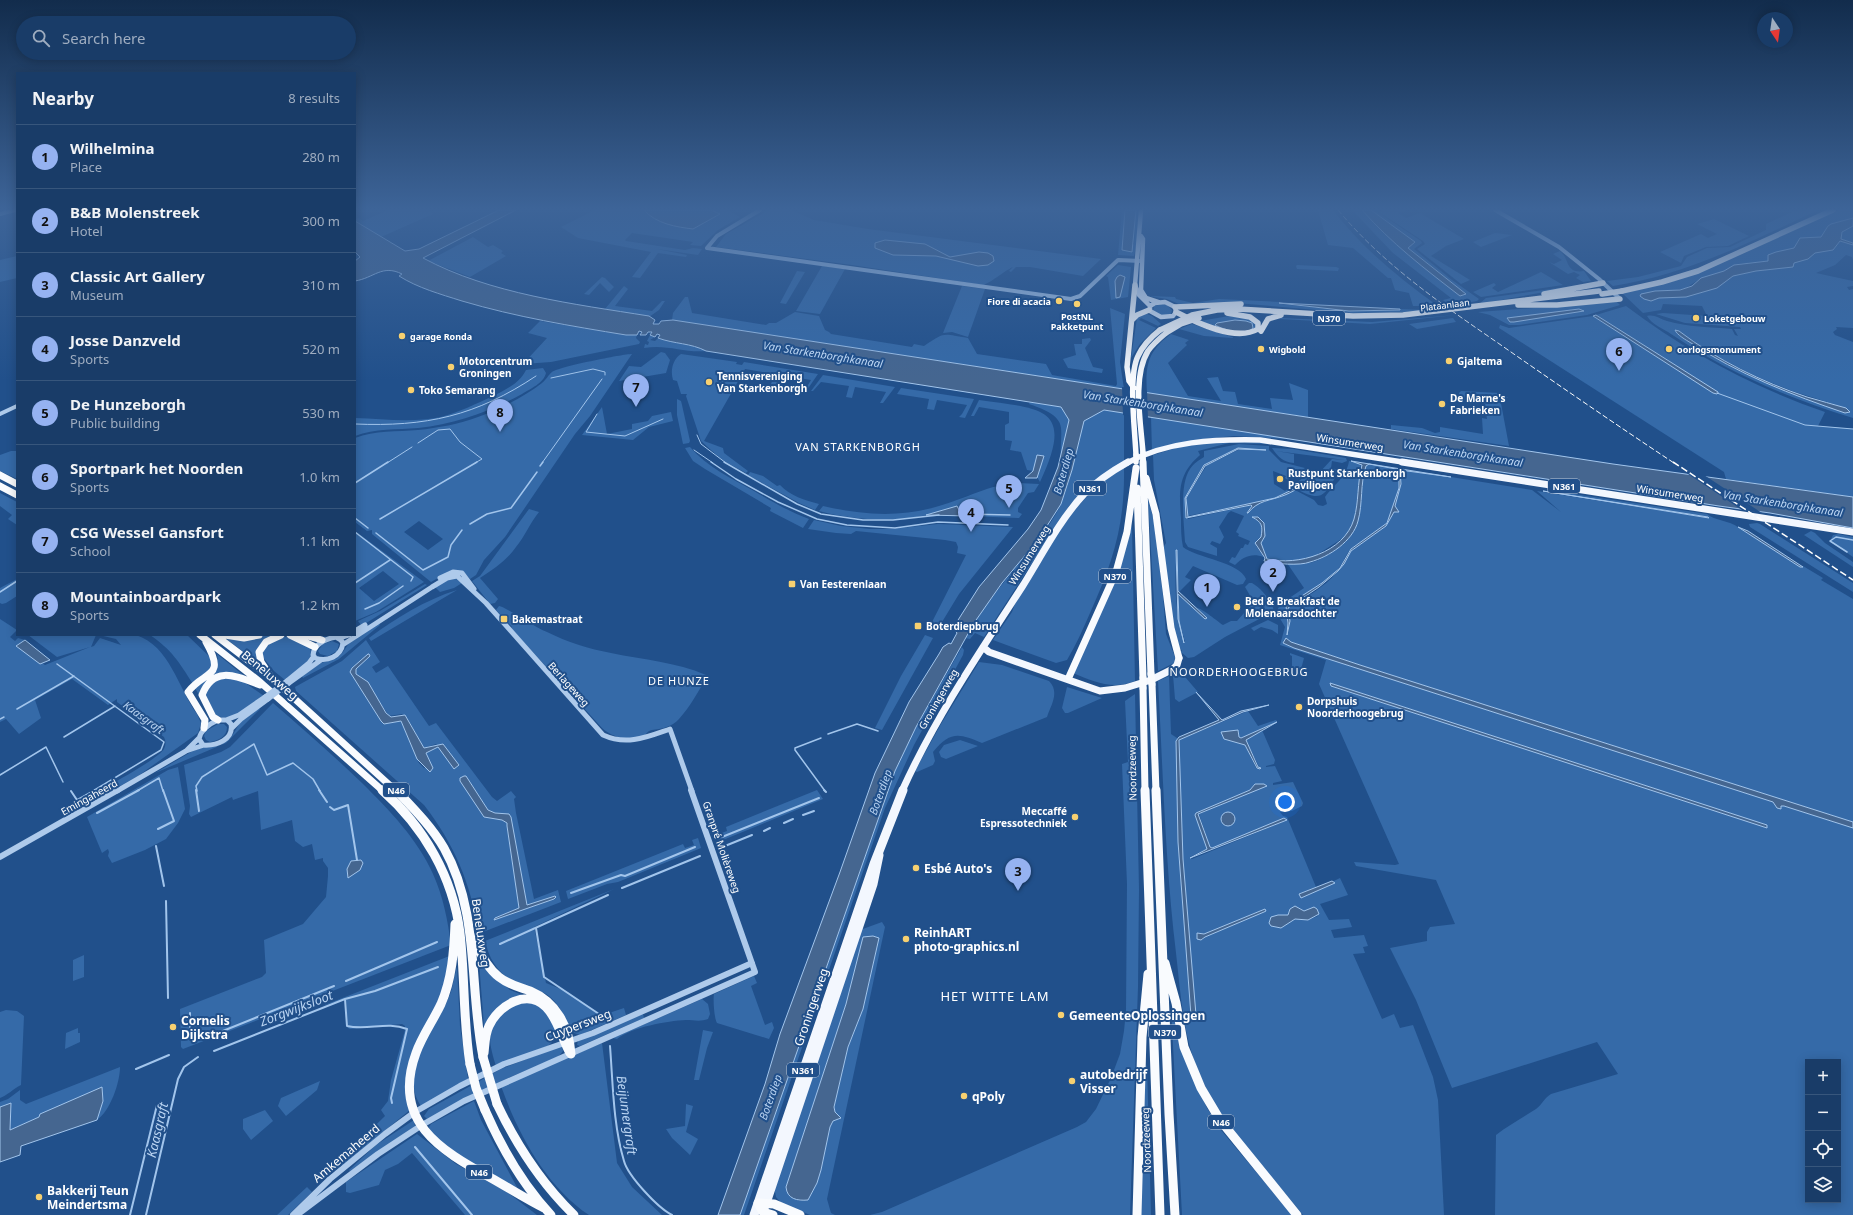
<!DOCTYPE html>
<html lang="en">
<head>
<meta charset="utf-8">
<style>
  :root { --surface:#193c68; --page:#22436e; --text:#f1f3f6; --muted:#9fadc0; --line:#37567c; --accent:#95b2f1 }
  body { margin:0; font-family:"Noto Sans",sans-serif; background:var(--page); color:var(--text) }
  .controls { position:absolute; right:12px; bottom:12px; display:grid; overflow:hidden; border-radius:0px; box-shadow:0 2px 10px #0003 }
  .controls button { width:36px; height:36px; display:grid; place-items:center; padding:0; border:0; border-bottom:1px solid var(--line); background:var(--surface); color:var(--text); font:20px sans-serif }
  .compass { position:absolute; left:1757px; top:12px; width:36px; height:36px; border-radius:50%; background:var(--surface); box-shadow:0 2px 10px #0003; rotate:167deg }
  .you { position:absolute; left:1285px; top:802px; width:14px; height:14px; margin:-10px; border:3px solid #fff; border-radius:50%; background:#1a73e8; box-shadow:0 0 0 6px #1a73e833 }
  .badge { display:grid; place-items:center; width:26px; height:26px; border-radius:50%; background:var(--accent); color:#111; font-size:13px; font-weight:700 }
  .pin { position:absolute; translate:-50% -33px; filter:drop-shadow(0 1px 2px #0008) }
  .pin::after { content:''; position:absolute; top:21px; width:14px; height:12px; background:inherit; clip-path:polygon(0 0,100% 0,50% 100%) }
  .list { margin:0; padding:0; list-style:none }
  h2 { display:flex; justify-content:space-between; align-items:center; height:52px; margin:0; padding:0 16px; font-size:17px }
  h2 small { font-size:13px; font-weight:400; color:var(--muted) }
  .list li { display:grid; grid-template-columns:26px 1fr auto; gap:12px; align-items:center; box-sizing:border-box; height:64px; padding:0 16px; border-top:1px solid var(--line) }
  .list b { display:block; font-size:15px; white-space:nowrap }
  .list p { margin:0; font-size:13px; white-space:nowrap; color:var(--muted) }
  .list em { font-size:13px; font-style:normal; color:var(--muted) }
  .icon { flex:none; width:22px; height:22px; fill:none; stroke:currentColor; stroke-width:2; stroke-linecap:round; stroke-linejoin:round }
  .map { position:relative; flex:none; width:1853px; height:1215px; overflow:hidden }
  .search { position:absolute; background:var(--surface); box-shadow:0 2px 10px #0003; left:16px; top:16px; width:340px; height:44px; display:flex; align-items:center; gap:10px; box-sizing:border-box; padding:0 14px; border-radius:22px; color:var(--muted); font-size:15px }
  .panel { position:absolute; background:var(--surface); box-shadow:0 2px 10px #0003; left:16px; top:72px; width:340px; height:564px; border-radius:0px }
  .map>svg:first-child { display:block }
  .green { fill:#356aa8; fill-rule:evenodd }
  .water { fill:#456690; stroke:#a2c5ec }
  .pier { fill:#21508b }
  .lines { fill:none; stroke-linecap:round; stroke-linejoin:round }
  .stream-far2 { stroke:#a2c5ec; stroke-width:1 }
  .stream-far1 { stroke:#a2c5ec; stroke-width:1.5 }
  .stream { stroke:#a2c5ec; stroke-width:2 }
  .tertiary-far2 { stroke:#aecaeb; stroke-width:4 }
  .tertiary-far1 { stroke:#aecaeb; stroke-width:5 }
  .tertiary { stroke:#aecaeb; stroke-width:6 }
  .secondary { stroke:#dae7f9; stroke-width:4.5 }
  .primary-far2 { stroke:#f3f7fe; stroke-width:5.5 }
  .primary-far1 { stroke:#f3f7fe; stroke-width:7 }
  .primary { stroke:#f3f7fe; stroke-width:9 }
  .trunk-far2 { stroke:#f9fbfe; stroke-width:5.5 }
  .trunk-far1 { stroke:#f9fbfe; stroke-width:7 }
  .trunk { stroke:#f9fbfe; stroke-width:9 }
  .rail-far1 { stroke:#fff; stroke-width:1; stroke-dasharray:5.5 2.5; stroke-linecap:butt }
  .rail { stroke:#fff; stroke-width:1.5; stroke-dasharray:7 3; stroke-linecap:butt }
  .tertiary-bridge { stroke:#aecaeb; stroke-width:5 }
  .trunk-bridge-far2 { stroke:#f9fbfe; stroke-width:5.5 }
  .trunk-bridge-far1 { stroke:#f9fbfe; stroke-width:7 }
  .trunk-bridge { stroke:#f9fbfe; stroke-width:9 }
  .poi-dot { fill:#f7d070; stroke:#21508b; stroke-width:1.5 }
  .labels { text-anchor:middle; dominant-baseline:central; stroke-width:4; stroke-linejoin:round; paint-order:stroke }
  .far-poi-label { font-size:9px; font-weight:bold; fill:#fff; stroke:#21508b; text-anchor:start }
  .far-street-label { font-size:9px; fill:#fff; stroke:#21508b }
  .shield { fill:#21508b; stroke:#bccadc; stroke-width:1 }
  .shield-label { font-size:9px; font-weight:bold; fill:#fff }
  .poi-label { font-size:10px; font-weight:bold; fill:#fff; stroke:#21508b; text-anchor:start }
  .street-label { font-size:10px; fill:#fff; stroke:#21508b }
  .water-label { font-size:11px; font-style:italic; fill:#bad4f2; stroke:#21508b }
  .neighbourhood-label { font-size:11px; letter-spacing:1px; fill:#fff; stroke:#21508b }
  .near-street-label { font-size:12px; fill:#fff; stroke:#21508b }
  .near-poi-label { font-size:12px; font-weight:bold; fill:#fff; stroke:#21508b; text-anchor:start }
  .near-neighbourhood-label { font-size:13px; letter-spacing:1px; fill:#fff; stroke:#21508b }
  .near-water-label { font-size:13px; font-style:italic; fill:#bad4f2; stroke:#21508b }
</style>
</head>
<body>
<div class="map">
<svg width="1853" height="1215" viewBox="0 0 1853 1215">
  <rect width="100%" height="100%" fill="#21508b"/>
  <path class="green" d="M388,210H429L433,214L381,237L355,221V219L359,218L363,221Z
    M595,210H727L740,217L718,230L701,246L690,245L693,242L632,233L625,240L626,241L685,250L693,248L702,249L698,255L657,249L687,255L686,257L658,253L640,278L632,277L651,252L578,238L561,227Z
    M769,210H791L814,220L868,229L1101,259L1083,276L1030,267H1016L1011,272L1009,271L1013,267C1004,271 989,284 983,285L852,265L716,247L726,234Z
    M1122,210H1125L1122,250L1134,244L1136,210H1138L1137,242L1134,256L1118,255Z
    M1318,210H1333C1362,248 1399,278 1438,306H1413L1409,293L1395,290L1391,278H1388L1353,248L1328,245Z
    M1352,210H1362C1392,242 1425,269 1460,296L1466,294L1408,248L1415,242L1371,210H1377L1376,211L1421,241L1422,243L1414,249L1452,280L1479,299L1477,301L1451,306L1443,300L1451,298L1393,253Z
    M1383,210H1407L1398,213L1406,218L1420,213L1464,239L1446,246L1431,256L1470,280L1461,284L1417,249L1425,244L1423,241L1379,212Z
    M1808,210H1818C1752,241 1686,275 1613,286L1607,281L1638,277L1681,266L1687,257L1707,248L1730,247L1766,230V224L1794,211Z
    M1838,210H1853V218L1831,224L1828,226L1823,236L1798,242C1794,253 1780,251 1770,254L1768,261L1737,264L1724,271L1701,278L1686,288L1672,291H1655L1648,293L1644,299L1651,301L1659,298L1686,297L1717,288L1733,276L1756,271L1793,267L1794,263C1800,259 1808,255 1815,253C1828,249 1831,255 1840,241L1853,245V260L1852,257L1846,255L1835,265L1816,273L1853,281V286L1847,287L1849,290L1853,289V328L1836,327L1837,329L1833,332L1835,335L1853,342V418C1788,398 1727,372 1671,334C1664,329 1651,324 1647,316C1654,314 1660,319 1667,321C1688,327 1710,327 1732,329L1735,335L1738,336L1734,329H1741L1740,327L1685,323L1656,314L1663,313L1707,316L1702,306L1663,304L1661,310L1643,313L1622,293L1738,256ZM1677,330L1714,355L1755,376L1792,391L1846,408L1849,411V413L1814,402L1742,372L1716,358Z
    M1714,219L1749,236L1728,246L1706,247L1684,256L1681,263L1660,252L1701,234L1708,238L1717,234L1697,224Z
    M1853,226V243L1841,239V232Z
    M1495,233L1512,235L1481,247L1473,242Z
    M473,237L488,247L493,245L503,251L501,253L506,256L470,277L428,261Z
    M1560,251C1570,259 1565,274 1584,271L1591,281L1583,282L1576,278L1580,275L1574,272L1568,274L1549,262L1554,264L1562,260L1553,254Z
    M17,256V278L0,282V260Z
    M1118,265L1131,267L1128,297L1111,300L1108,277L1106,276Z
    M1297,265L1336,267L1339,268L1338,271L1297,269L1296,266Z
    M822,266L845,269L820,314L796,311Z
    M797,271L805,272L786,304L780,303Z
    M1541,272L1563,285L1481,297L1473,292L1494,283L1496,285L1492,288L1498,292Z
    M602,277L605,278L614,287L609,292L600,283L589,295L584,294Z
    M1594,283L1479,304L1486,298Z
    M624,286L628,289L615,306L652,311L662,301H665L659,310L649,317L605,309Z
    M962,286L985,289L968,337L952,332L943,333Z
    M1149,296L1175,297L1176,299L1193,303L1219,299L1280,302L1281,304L1349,311L1400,310V309L1426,310L1406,312L1352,313L1225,302L1179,304L1167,299Z
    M685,297H688L692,313L766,325L769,323H776L795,312L819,316L825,330L829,332L831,334L912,347L914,344L924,346C946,331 942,334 968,338L977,354L1046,364L1052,375L1116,386L1117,384L1110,308L1125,314L1120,362L1124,389L672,320L673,313Z
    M1617,302L1620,305L1587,315L1519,325H1509L1490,315L1478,312ZM1579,309L1584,311L1530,319L1507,318Z
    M1162,304L1167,305L1172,310L1171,314L1162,316L1153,311L1154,306Z
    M1626,306C1687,352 1753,387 1825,412L1818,426L1853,429V497L1726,479L1724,472L1499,328L1500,325L1509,328L1593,316L1713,393L1718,392L1596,315Z
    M1145,313L1152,316L1161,324L1158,326L1141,318L1139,320L1156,328L1140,344L1131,358L1137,318Z
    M1456,315L1370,324L1281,319L1280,318L1372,322Z
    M1229,316L1246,317L1257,324L1254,330L1228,331L1200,321Z
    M1453,318L1456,322L1417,329L1409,324Z
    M540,321L626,335H637L636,338L640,342L639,344L551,362L523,364L547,338L528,333Z
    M1192,324L1235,338L1204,336L1179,329Z
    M1171,334L1189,340L1185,343L1187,345L1168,363L1188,396L1221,401L1207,378L1218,377L1223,391L1235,392L1238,404L1272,409L1270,398L1293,400L1289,383L1308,390V417L1147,393C1145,365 1148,351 1171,334Z
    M650,335L655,337L650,340L655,341L658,338C674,344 691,343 706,351C684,353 667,344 644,348L645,344L648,345L649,342L647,341Z
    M1090,338L1091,340L1085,348L1093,367L1103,369L1102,373L1068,368L1063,359L1076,355L1074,344H1082V339Z
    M661,352L665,353L670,360L666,373L619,381L629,366L641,367Z
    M632,354L590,416L575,434L505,537L484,560L476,575L470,579L463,571L452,570L431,582L372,534V530L367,531L355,522V438C375,430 397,432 418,430C438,428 459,424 478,417C500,409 524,397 542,383C546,380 549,374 552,372C558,367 623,354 632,354ZM419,521L443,539L428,550L404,532Z
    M681,354L737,362L736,364L742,365L744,362L818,374L807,390H805L811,380L781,375L778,385L771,384L775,374L745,369L704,441L723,448L724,453L748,471L746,473L722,460L701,441L686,396L687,394H681L677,381L673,380C670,370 673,359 681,354Z
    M543,368L546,373C544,383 530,389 522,394C489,412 455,424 418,428C397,430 375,428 355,436V418C383,419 413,423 441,417C459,412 476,404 493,396C505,390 520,383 526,370Z
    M823,375L895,387L883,403H880L886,392L855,387L852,398L846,397L849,386L821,382L813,391H811Z
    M901,388L974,399L965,418L959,417L962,414L967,405L937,400L934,410L927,409L929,399L897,394Z
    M1461,391L1500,393L1508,398H1500L1509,446L1391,429V425L1422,428L1435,433L1440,432V427L1483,434L1482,418L1487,419L1485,404L1460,399L1459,393Z
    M677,399L681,401L682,405L690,441L689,443L683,444L677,415Z
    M979,400C1041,409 1076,406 1040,482L1037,477L1044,456L1033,471L1027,470L1021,452L1010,450L1012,441L1005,440V425L1009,423V412L979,407L974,416H971Z
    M1030,402L1062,407L1069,420L1061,457C1060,447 1062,437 1061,428C1060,414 1040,408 1029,404Z
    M602,407L607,434L632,429V424L648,421L652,416L671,412L673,421L649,427L633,440L582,435Z
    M1104,410L1124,413V461L1082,492L1069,506L984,637L975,633L970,639L965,638C980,612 998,589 1017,566C1032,547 1051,526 1061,504C1072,477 1076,448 1083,421Z
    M1151,417L1302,440L1234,436L1203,439L1152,451Z
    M1218,441L1266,442L1269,444L1229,443L1198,451L1200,455C1178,474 1179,491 1181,518C1181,528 1181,538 1183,547C1196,558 1240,562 1246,579L1243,584L1237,585L1193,566L1185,577L1191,580L1179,592L1177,550C1174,580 1175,613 1184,642H1185L1179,621V593L1207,619L1197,608C1203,609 1217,621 1223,625L1231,621H1237L1252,604V599L1245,587L1249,583H1252C1261,588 1274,603 1274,613L1263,617L1225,637L1194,657L1188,658L1181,652L1182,650L1179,649L1175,637L1163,548L1166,543L1154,480L1153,455L1179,447Z
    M1239,444L1269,446V450L1281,462L1305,468L1288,480L1285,478L1286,476L1273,471L1274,484L1285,491L1311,472L1317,474L1302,485L1277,497L1295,490L1314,500L1318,505L1323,506L1327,504L1325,497C1334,485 1347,476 1349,461L1361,463L1355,517L1348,532L1343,538L1312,558L1301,560H1270L1267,558L1261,543C1265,537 1266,524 1261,519L1253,518L1260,521L1263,528L1261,537L1256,541V546L1264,557C1252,553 1244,556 1235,565L1229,562L1232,557L1235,558L1241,548H1243L1245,544L1248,545L1250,541L1238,536L1239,534L1236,532L1244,516L1231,511L1228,513L1219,527L1224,537L1220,544L1212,541L1210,544L1217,548V556L1188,547L1185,542C1184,522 1179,485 1190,469C1193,464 1199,460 1204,457V451ZM1237,449H1240L1207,465L1186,498L1187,516L1273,499L1255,505L1247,513L1252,505L1188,519C1178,503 1195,482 1202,468L1204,465Z
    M690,447C707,467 731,478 754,491C771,501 790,512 809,519L803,528L770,511L771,508L705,469L693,461L685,448Z
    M1272,448L1293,449L1346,458L1347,461L1342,463L1332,461L1331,468L1339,470V474L1319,473L1332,459L1345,460L1276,451L1294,454V463C1283,462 1278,457 1272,448Z
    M11,451H17V479L0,471V455Z
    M1369,464L1396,469L1399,471C1401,485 1395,516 1384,526C1375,535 1362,540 1352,548C1345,554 1344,563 1338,569C1324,584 1305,597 1286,606L1288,623L1287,634H1288L1290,621L1288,608C1305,598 1325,587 1338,571C1343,565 1346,556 1351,551C1368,534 1381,535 1394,512H1398L1395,506L1401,478V469L1532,490L1561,512L1537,491L1709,518L1547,492V490L1707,514C1715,521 1728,520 1738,527C1758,540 1779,553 1800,567L1803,566L1823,578L1821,580L1853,599V822L1360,665L1291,642L1287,639L1283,643L1294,648L1773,802L1777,808L1780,809L1781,806H1784L1853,828V1215H1495L1496,1135C1509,1125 1522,1118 1536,1109C1542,1105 1544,1098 1551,1094L1618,1074L1597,1042L1452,1088L1416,1000L1390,948L1427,941V932L1430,927L1455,924L1436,880L1356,866L1354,862L1395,865L1399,864L1319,684L1326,660L1280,645L1285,627L1278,615L1284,618V615L1279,614L1278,608L1283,605L1277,599L1280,597L1285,601L1304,588L1287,563C1294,563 1302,564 1309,563C1327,560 1353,538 1358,521C1363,503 1361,484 1366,466ZM1330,683L1767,825V828L1331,686ZM1808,1062H1838V1200H1808Z
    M1124,468C1125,525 1113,562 1090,613C1083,629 1076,645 1067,660L1056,663L993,640L1012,612L1016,601C1046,552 1072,497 1124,468Z
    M750,472L763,476L777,486L780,485C790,496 805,500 819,504L815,510L799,503L748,475Z
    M1317,474L1335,478C1322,501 1317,499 1296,489L1307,483Z
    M1018,483L1039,484L1034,492L1028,493L1018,508V512L1022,514L1019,518L968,516L966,513L960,512L957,506C947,509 937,513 927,515C893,523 853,520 819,511L823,506C863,515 899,518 939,506C965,499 990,484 1018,483Z
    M0,493L17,502V525L8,519L12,515L0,506Z
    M1148,499L1154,521L1163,596L1166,634L1175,657L1174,663L1158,671Z
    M529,509L539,512C530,523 525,536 516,547C507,560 494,569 480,578L498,599L495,603L490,604L472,581L480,576Z
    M814,520L841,526L870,529H892L938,524L1013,527L959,594L939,627L931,624L966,555L957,553L958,547L956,542L945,540L856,531L851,534L836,533L808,529Z
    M1757,523L1760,524L1853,583V592L1750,527L1749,524Z
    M1132,525L1135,681C1113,690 1094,682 1073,673L1118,575Z
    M355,531L424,582L376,612L355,621ZM383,571L399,584L374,601L359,588Z
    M1811,531L1815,533L1825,543L1853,562V567L1804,535Z
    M1838,534L1853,537V557L1830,541L1833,535Z
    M17,579V596L6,603L2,604L0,603V588Z
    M456,579L462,583L454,588L440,592L435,587L446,580Z
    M425,584L427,585L363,625H361L358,621L380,611Z
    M457,590L371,641L369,638C396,618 425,600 457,590Z
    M499,606C506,607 536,628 547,632C567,642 589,649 611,653C644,660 676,662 706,675V678C698,692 690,707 679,719C672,727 661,729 652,730C649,730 646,734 644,736C631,743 611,737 602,728L511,628L512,627L496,610Z
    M0,619L17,630L10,637L15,641L18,638L25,640L19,644L45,665L90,647L57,657L28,635H96L91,647L94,646L100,638L121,645L116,639L99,635C110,635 125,632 136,635C170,646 178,688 197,714L201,723L198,733L138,776L93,801L73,805C88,797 158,760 164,749C166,745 166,741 164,737L117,702V699L108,705L72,679L35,700L41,718L19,734L6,719L0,722Z
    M1268,620L1278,625V634L1272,630L1261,627L1254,631L1251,628Z
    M379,623L380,625L339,659L303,678L302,676L321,663L337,658L343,652L351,640Z
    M150,635H187L212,659C211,672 203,677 193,684C179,662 172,650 150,635Z
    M265,635H275L263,643L260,664L225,638H257Z
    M925,635L933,638L882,730L875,728L901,676Z
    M281,637H290L309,645C317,662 296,671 285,680L274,671L262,656C263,645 272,642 281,637Z
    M366,640L380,662L372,667L376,673L388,666L429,726L436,723L492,797L497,801L511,791L516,797L514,799L516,813L534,899L558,890L561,902L483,932H478C472,885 453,842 424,805L296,691L295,687L342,661ZM357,664L358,666L356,669V674L365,680L389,716L402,714L409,721L424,748L436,744L459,765L454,768L438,747L426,753L433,768H424L419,763L401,721L384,724L381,721L352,675V668ZM466,776L488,810L495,813H503L515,838L527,905L554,899L494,920L495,918L519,908L507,826V823L502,820L484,817Z
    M332,641L339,644L337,651L328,656L320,654L318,651L323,644Z
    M962,647L964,650L963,655L914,745L885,808L744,1215H740L895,771L916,727Z
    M1290,653L1304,658L1300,673L1292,670V656L1290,655Z
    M217,654L248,679L219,676L199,695L195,688C206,678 221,670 217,654Z
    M979,662L1002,665L1049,681C1060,692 1051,705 1047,717L982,743C959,733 950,731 933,752L935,761L933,765L917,772L915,771L941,724Z
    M1180,671L1198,692L1179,702L1175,699L1173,675Z
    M1169,676L1171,734L1177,738L1178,842L1191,1016L1194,1019L1196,1018L1183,859L1179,740L1248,711L1258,726L1276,720L1277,722L1241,738L1239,737V731L1224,739L1245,745L1256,768L1260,767H1259L1246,740L1262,730L1275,760L1274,764L1266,766V767L1275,766L1282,781L1273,783V785L1293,782L1303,803L1302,806L1292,811L1280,812L1283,816L1287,817L1316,887L1299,894L1301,897L1340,878L1348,895L1320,904L1329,920L1349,919L1352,927L1331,930L1334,938L1364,935L1368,946L1363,947L1365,953L1353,954L1382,1019L1394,1014L1400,1028L1413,1025L1433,1077L1438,1100L1444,1215H1303C1269,1172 1226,1132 1203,1082C1183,1041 1181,997 1176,953C1165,862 1163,771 1158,681ZM1255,784L1263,787L1199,814L1210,847L1212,848L1287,820L1192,859L1190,857L1207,849L1196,813L1250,790ZM1291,908H1299L1304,911L1311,909L1318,916L1310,919H1295L1280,928L1278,915H1288ZM1265,909L1264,912L1205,937L1202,940L1198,933L1204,934Z
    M228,677L244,682L264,696C253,703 242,714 229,717C215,721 201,703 207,689C210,682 221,679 228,677Z
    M1067,687L1102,698L1068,713H1065L1062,708Z
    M1135,694L1139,889L1138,987L1130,1215H870L882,1212L1077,1127L1086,1122L1096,1109L1111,1078L1120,1054L1124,1031L1126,1011L1127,884L1122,764L1128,762L1125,701Z
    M273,703C303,729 333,755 362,783C389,810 417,838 433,874C443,896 448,921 451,945L183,1049L181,1047L180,1009L262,977L266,973L264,940L303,924L326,897L328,876V868L323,861V858L315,860L312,844L303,847L295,841L292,820L261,830L258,791L233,800L232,797L191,817L189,814L190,806L184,765L221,752L230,747Z
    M258,708L260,709L226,743L155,773L191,752L201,748L220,746L232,736L241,721Z
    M218,724H224L227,727C227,737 219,740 210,742L206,740L204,736L206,731Z
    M960,740L978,746L946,759L941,757L939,752L944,745Z
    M178,767L185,809L178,823L166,839L145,850L112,863L108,856L109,852L108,849L102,853L87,817L168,770Z
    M817,790L823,799L718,842L715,831L717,830L719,834L727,831L726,827Z
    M698,838L701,848L618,882L607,884L568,899L566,891L683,844L685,848L694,845L692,840Z
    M614,889L534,927L546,983L568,992L600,1016L624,1008L626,1015L580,1035L571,1032C565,1018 559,1002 546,994C537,989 528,989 520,985C500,976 490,962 485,941Z
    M882,922L885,927L827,1199L831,1213L835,1215H810L781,1203L776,1197L774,1187L860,930ZM863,938H879L863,1009L848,1047L834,1107L835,1112L841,1118L833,1121L830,1127L821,1170L817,1183L808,1200L799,1201L787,1191L786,1187L846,1004Z
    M84,955V977L73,981V960Z
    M452,955L446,982L414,1056L410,1110L344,1164L334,1171L330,1170L385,1116L381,1110L388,1101L391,1080L405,1030V1026L402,1024L350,1029L348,1028L346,999L322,1006Z
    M479,962L510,990L525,996C504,999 495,1007 486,1026H484Z
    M457,967L460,1026L468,1079L421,1106C398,1074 435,1026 449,997C453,988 454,976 457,967Z
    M754,976L757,983L751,986L765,1025L772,1022L774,1028L769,1039L717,1023C714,1018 713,999 714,994Z
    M702,999L708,1004L710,1014L708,1019C700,1022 694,1020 686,1020C667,1021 632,1027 617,1039L613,1038Z
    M533,1002L544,1008L557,1031L555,1039L548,1046L496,1066C492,1053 486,1035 494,1022C498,1015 506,1009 511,1003Z
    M1171,1008L1185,1059L1207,1108L1221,1130L1292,1215H1182Z
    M6,1010L17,1011L24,1016L21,1085C13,1089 8,1095 0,1098V1012Z
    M643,1014L644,1018L580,1046L577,1045L578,1041Z
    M78,1028V1033H80V1042L65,1049L66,1033Z
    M703,1030L713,1032L707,1048L699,1080H694Z
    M602,1043L617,1163L632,1187L662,1215H589C546,1186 518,1134 501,1086Z
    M558,1047H562L563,1051L558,1057L508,1078L427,1119L424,1116L429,1109L501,1069Z
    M1147,1064L1151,1215H1141L1145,1073Z
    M120,1067C120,1083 110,1111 97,1120L103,1101L39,1117L10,1130L11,1103L0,1107V1102L8,1099L20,1090V1100L26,1104Z
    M320,1081L317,1090L286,1116L278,1106L281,1098Z
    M474,1101L481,1120L519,1191L465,1160L430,1132L429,1127L431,1124Z
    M686,1104L693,1106L686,1132L698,1139L690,1155L672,1138L666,1129L685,1126Z
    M265,1110L273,1121L251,1140L243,1129V1119Z
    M414,1120L415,1126L350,1171L349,1170L376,1145Z
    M417,1134L456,1164L507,1192L537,1215H465L412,1153L398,1164L385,1170L379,1185L350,1193L346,1192V1182Z
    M307,1187L312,1192L288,1215H277Z"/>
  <path class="water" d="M499,210H516L423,258C490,294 574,304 649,316L655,320L653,324H659L661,321L673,320L1613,464L1853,497V528L1770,513L1719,506L1104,410L1084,421L1072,470L1061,504L1038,540L1002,583L974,623L916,727L895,771L740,1215H718L765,1084L780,1034L840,872L875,773L909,702L939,654L943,647L949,643L951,644L957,633L953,628L979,587L1028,529L1041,510L1058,467L1069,420L1061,407L706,351C691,343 674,344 658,338L660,335L657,334L655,337L650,335L652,332H648L646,335H640L642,332L639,331L637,335H626C571,326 516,317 462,301C440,294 418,288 399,276L402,274C382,264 374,278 355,281V261L360,257L355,252V221L405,251L419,249Z
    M644,210H711L720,214L693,229C677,227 656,224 644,210Z
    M1125,210H1136L1132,252L1122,250Z
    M1362,210H1371L1415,242L1408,248L1466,294L1460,296C1425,269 1391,243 1362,210Z
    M1853,218V226L1842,232L1841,239L1853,243V245L1840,241L1833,250L1815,253L1808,259L1794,263L1793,267L1756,271L1733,276L1717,288L1686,297L1659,298L1651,301L1644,299L1640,296L1641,294L1655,291L1680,290L1692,286L1701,278L1724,271L1734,265L1768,261V255L1776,252L1794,248L1800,238L1821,237L1828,226L1831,224Z
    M885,240L925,244L950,257L979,252L988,253L993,256L994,261L988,265L978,266L936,256L893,255L875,248V243Z
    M1120,275L1125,277L1120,297L1116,298L1115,281L1117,277Z
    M1279,303L1400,309V310L1349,311Z
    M1579,309L1584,311L1514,322H1510L1507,318Z
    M1596,315L1718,392V393L1717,394L1713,393L1593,316Z
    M1235,320L1246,321L1252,323L1253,328C1245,336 1224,330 1215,325L1217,323Z
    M1675,330L1679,331C1717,360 1762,382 1807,397C1820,401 1833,404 1846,408L1850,412L1845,413C1792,395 1738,374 1691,343C1686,340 1677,335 1675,330Z
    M1238,448L1266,450L1238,449L1205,466L1186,498L1188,517L1275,498L1300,486L1317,474C1307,483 1297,490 1285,495C1270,501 1258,500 1248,513H1247L1252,506L1251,505L1186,518L1185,498L1204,465Z
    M1037,455L1044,456L1037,478H1025L1033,471Z
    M1351,461L1451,477L1400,470L1401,484L1395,506L1399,512H1394L1386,526L1351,551L1344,564L1338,571L1319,587L1288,608L1290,621L1287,635L1288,623L1286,606L1322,583L1340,568L1351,549L1387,523L1399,488V471L1396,469L1369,464L1366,466C1360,484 1363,503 1358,521C1353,541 1329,557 1310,562C1300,566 1275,564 1264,561L1265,558L1255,543L1261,537C1263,526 1262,522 1252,517H1258L1264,523L1265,536L1261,543L1267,559C1298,566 1344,553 1354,519C1359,502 1357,483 1362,465Z
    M1543,491L1708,517L1709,518Z
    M957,506L960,512L966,513L968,516L926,515Z
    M1738,527L1748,531L1803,567H1800Z
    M1176,550H1177L1178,591L1207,618L1205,619L1178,594L1179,621L1184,643L1178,619Z
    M1286,638L1291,642L1360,665L1853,822V828L1784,806H1781V809L1777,808L1773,802L1294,648L1283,643Z
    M25,640L50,660L40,664L16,646Z
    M368,654H369L370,656L356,669V674L368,682L386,713L391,717L405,715L424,748L443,744L459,765L454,769L438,747L426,753L433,768L430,772L417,759L401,721L384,724L381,721L350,672L352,668Z
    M1330,683L1767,825V828L1331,686Z
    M1196,692L1222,720L1241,711L1269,705L1243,712L1179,740L1183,859L1196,1015V1018L1194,1019L1191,1016L1178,842L1176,741L1179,737L1219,720Z
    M1277,722L1246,740L1258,767L1261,768L1260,769L1257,768L1245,745L1224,739L1221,732L1238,730L1239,737L1241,738Z
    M464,776H466L488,810L495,813L509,814L511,817L527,905L555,896L556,897L554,899L494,920L495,918L519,908L507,826V823L502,820L484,817L460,781V778Z
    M1255,784H1264L1267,786L1198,814L1210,847L1212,848L1284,818L1287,820L1190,858L1207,849L1195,815L1196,813L1250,790Z
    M1221 819a7 7 0 1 1 14 0a7 7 0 1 1-14 0Z
    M361,860L363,863L360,870L348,878L347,869L351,861Z
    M1332,881L1335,883L1301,898L1299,894Z
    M1295,906L1304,911L1314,907L1317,909L1319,914L1308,920L1295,919L1281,928L1271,926L1269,923L1271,917L1278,915H1288L1290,909Z
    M1265,909L1266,911L1264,912L1205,937L1201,940L1197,939V933L1204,934Z
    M873,936L879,938L863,1009L848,1047L834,1107L835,1112L841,1118L833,1121L830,1127L821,1170L817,1183L808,1200C797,1201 787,1199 786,1187L846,1004L863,937Z
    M102,1087L103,1101L97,1120L21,1146L20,1155L0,1162V1107L11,1103L10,1130L39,1117L40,1114Z"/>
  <path class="pier" d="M1122,387L1147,391L1148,419L1123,415Z
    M1685,472L1704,475L1762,513L1742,510Z"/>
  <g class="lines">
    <path class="stream-far2" d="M551,378L593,369L605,372V375
      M1717,393L1805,425L1853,429
      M597,414L586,432L625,436L663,419
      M355,424C426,427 476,416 536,376
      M697,435L701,444L726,463
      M418,443L438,430L450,429L460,442L482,459L475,463
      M694,450L713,463
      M387,463L412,447
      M542,463L602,379"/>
    <path class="stream-far1" d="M711,462L736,479L778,502L817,519L847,525L895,528L938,522L1008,525
      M724,462L797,504L821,514L863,520H893L939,515
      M540,466L543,462
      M355,483L388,462
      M965,514L1010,515
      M355,518L368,528
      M380,519L477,462
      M470,524L487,514L511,508L537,472
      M355,532L413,577L411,581
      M376,533L423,570L448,557L451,545L462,530
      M1847,552L1830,541L1836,537L1853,540
      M355,583L390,560
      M0,592L17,581
      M365,609L379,603L403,586
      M57,664L164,742L161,750L93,791
      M17,709L74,676
      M0,719L4,717
      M828,734L857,724L878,731
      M64,737L115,706
      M821,738L795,748V750L825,791
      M0,775L46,747L63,782
      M137,791L159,778L163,791
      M197,791L196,786L202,777L254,744L267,775L293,763L313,779L320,791"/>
    <path class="stream" d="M196,790L199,811
      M319,790L327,802
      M824,790L826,792
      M71,791L77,800L95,790
      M330,807L334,810L348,805L357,860
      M97,813L139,790
      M803,815L814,811
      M784,823L793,819
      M158,829L174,821L163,790
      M764,831L770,828
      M722,837L819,798
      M156,846L164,886
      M725,846L752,835
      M622,888L700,856
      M571,893L621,875L625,876L695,847
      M166,901L168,998
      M536,928L544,977L599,1014
      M500,944L608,895
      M346,981L437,942
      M345,999L347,1026C367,1031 387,1021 407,1029L391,1098L392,1103
      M190,1013V1039
      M208,1037L334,986
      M610,1046C613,1084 613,1124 624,1161C628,1176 658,1208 672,1215
      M214,1051L345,999L375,991L438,967
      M136,1069L169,1055
      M415,1147L472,1215
      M130,1215L157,1105
      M146,1215L178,1079L184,1067L198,1057"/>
    <path class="tertiary-far2" d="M1495,210L1559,247L1599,279L1620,299
      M0,214L15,210
      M707,248L1071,299L1080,296L1118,260L1141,261
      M707,248L717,236L760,210
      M0,414L17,406"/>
    <path class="tertiary-far1" d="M440,578L453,572L462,573L474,589
      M355,631L365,625
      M336,637L341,640L343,643C341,657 327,662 315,658L313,655C314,644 326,639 336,637Z
      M340,638L349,635
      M344,644L432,587L447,578L457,576L486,603L603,735C627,746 647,737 670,729L692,791
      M287,681L309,663L314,656
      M289,683L321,660
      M218,720H227L231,724C234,740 216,746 203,745L199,739C201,729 209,724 218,720Z
      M226,720L239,715L265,697
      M232,728L241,719L268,699
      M186,751L199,738
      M117,791L186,751L204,745"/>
    <path class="tertiary" d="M0,857L118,790
      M293,1215L330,1179L385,1134L415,1112L460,1086L504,1064L593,1033L752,963
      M297,1215L378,1154L422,1125L464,1101L755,972L691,790"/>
    <path class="secondary" d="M1141,210L1135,285L1139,295L1150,306
      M1141,236L1143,239L1141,290L1146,298L1158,302
      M1165,302L1175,307L1176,312L1173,316L1161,317L1150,311V306L1155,303Z"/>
    <path class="primary-far2" d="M1127,463C1167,441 1215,439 1260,440L1409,463"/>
    <path class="primary-far1" d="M1402,462L1853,532
      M983,647L989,652L1100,691L1125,688L1151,680L1173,669L1177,665L1179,658
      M902,791C935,718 979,653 1022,587C1042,555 1059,521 1084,494C1097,481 1112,471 1128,462"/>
    <path class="primary" d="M765,1206L873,884L879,855
      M754,1215L874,864L903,790"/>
    <path class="trunk-far2" d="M1622,291L1662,282L1698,271L1833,210
      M1544,294L1603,283
      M1518,305H1557L1620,299
      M1175,307L1241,304
      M1176,312C1197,323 1236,342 1258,329V323L1250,317L1227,313
      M1192,315L1217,310L1238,309L1353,316L1403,315L1599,291
      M1132,320L1137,315L1149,310
      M1261,331L1268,319L1281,315
      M1134,388L1129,381L1127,367L1135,285
      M1143,453C1141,424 1132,377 1148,351C1153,344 1160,338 1166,333
      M1136,455C1135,431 1128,376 1138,356C1143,345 1151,337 1160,330
      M1143,459V463"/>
    <path class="trunk-far1" d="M1143,462L1151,674
      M0,475L17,484
      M1146,478L1156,514L1171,628L1179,658
      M0,486L17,495
      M1137,488L1143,678
      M200,635L260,682L383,791
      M215,635L274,680L396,791
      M225,635L244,638L259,635
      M290,635L315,647
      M304,635L322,640
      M269,674L261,662L259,652L266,642L281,635
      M1069,677L1116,572L1127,532L1136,468
      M1152,684L1156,791
      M1143,688L1145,791
      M218,720L213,717L202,695C214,664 238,677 260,685
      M204,728L205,720L188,692C204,670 227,679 206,642"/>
    <path class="trunk" d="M382,790C424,827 453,877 460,933C465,977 463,1021 470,1064
      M396,790C413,808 431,826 444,848C480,912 469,988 483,1057
      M1145,790L1160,1215
      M1156,790L1169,1114L1175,1215
      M455,924C454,951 452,979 441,1004C433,1021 422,1036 416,1053C391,1121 440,1150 491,1178C509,1188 526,1199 544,1208
      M472,937C480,951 486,967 499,977C509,985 519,987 530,991C556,1002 569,1026 571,1054
      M1165,963L1176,1003L1184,1047L1201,1088L1220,1120L1297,1215
      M484,1053C485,1044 485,1034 489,1026C499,1005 527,988 546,1007C558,1019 562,1039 570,1053
      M497,1104C517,1146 541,1183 574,1215
      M485,1110C502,1149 522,1184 551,1215
      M773,1215L763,1212L758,1203L774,1204L800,1215
      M1137,1215L1142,1037L1148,974"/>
    <path class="rail-far1" d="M1338,210C1384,265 1440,303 1498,343C1557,384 1615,424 1674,463"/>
    <path class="rail" d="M1673,462L1853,580"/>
    <path class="tertiary-bridge" d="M265,697L287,681
      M268,699L289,683"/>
    <path class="trunk-bridge-far2" d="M1602,294L1622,291
      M1160,330L1190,316
      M1166,333L1181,324L1199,318
      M1143,453V459
      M1136,455V462"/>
    <path class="trunk-bridge-far1" d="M1151,674L1152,684
      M1143,678V688"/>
    <path class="trunk-bridge" d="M483,1057L497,1104
      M470,1064L476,1088L485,1110"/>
  </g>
  <linearGradient id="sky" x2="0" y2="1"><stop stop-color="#122c4c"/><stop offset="0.55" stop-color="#3d6498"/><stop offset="1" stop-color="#3d6498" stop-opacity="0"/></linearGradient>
  <rect width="1853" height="380" fill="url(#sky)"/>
  <g class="poi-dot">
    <circle cx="1059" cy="301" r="4"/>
    <circle cx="1077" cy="304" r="4"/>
    <circle cx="1696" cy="318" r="4"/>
    <circle cx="402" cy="336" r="4"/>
    <circle cx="1261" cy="349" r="4"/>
    <circle cx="1669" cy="349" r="4"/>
    <circle cx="1449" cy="361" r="4"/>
    <circle cx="451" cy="367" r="4"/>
    <circle cx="709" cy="382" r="4"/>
    <circle cx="411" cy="390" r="4"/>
    <circle cx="1442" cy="404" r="4"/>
    <circle cx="1280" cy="479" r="4"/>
    <rect x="788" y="580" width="8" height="8" rx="2"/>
    <circle cx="1237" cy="607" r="4"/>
    <rect x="500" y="615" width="8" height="8" rx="2"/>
    <rect x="914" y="622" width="8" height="8" rx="2"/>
    <circle cx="1299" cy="707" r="4"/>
    <circle cx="1075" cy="817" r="4"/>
    <circle cx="916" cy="868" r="4"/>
    <circle cx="906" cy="939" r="4"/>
    <circle cx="1061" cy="1015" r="4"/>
    <circle cx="173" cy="1027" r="4"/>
    <circle cx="1072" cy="1081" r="4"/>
    <circle cx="964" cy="1096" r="4"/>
    <circle cx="39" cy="1197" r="4"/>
  </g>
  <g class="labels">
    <g class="far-poi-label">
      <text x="1051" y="301" text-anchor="end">Fiore di acacia</text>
      <text x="1077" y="316" text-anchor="middle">PostNL<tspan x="1077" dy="10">Pakketpunt</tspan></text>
      <text x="1704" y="318">Loketgebouw</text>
      <text x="410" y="336">garage Ronda</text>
      <text x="1269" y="349">Wigbold</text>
      <text x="1677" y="349">oorlogsmonument</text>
    </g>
    <g class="far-street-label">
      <text transform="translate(1445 305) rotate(-7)">Plataanlaan</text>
    </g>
    <g class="shield">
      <rect x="1313" y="311" width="32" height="14" rx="3"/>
      <rect x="1548" y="479" width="32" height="14" rx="3"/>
      <rect x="1074" y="481" width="32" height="14" rx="3"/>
      <rect x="1099" y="569" width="32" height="14" rx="3"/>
      <rect x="383" y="783" width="26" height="14" rx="3"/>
      <rect x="1149" y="1025" width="32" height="14" rx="3"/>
      <rect x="787" y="1063" width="32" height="14" rx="3"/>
      <rect x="1208" y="1115" width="26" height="14" rx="3"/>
      <rect x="466" y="1165" width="26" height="14" rx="3"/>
    </g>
    <g class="shield-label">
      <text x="1329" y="318">N370</text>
      <text x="1564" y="486">N361</text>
      <text x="1090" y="488">N361</text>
      <text x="1115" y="576">N370</text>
      <text x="396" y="790">N46</text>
      <text x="1165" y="1032">N370</text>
      <text x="803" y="1070">N361</text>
      <text x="1221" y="1122">N46</text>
      <text x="479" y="1172">N46</text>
    </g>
    <g class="poi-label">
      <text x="459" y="361">Motorcentrum<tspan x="459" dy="12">Groningen</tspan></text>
      <text x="1457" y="361">Gjaltema</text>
      <text x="717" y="376">Tennisvereniging<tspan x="717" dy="12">Van Starkenborgh</tspan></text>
      <text x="419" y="390">Toko Semarang</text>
      <text x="1450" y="398">De Marne's<tspan x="1450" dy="12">Fabrieken</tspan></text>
      <text x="1288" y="473">Rustpunt Starkenborgh<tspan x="1288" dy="12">Paviljoen</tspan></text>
      <text x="800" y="584">Van Eesterenlaan</text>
      <text x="1245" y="601">Bed &amp; Breakfast de<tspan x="1245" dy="12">Molenaarsdochter</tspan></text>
      <text x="512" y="619">Bakemastraat</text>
      <text x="926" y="626">Boterdiepbrug</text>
      <text x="1307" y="701">Dorpshuis<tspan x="1307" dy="12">Noorderhoogebrug</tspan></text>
      <text x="1067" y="811" text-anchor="end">Meccaffé<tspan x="1067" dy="12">Espressotechniek</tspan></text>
    </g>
    <g class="street-label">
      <text transform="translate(1350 442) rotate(9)">Winsumerweg</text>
      <text transform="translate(1670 493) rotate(9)">Winsumerweg</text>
      <text transform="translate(1029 555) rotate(-58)">Winsumerweg</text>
      <text transform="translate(569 684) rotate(48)">Berlageweg</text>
      <text transform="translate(938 699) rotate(-60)">Groningerweg</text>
      <text transform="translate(1132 768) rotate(-91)">Noordzeeweg</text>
      <text transform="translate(89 797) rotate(-29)">Emingaheerd</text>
      <text transform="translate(722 847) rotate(71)">Granpré Molièreweg</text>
      <text transform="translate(1146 1140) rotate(-92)">Noordzeeweg</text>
    </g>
    <g class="water-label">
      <text transform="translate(823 354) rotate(9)">Van Starkenborghkanaal</text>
      <text transform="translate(1143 403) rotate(9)">Van Starkenborghkanaal</text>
      <text transform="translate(1463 453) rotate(9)">Van Starkenborghkanaal</text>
      <text transform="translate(1063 471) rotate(-74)">Boterdiep</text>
      <text transform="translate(1783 503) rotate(9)">Van Starkenborghkanaal</text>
      <text transform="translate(144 717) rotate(36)">Kaasgraft</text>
      <text transform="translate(880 792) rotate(-70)">Boterdiep</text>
      <text transform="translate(770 1097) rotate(-70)">Boterdiep</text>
    </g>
    <g class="neighbourhood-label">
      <text x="858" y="446">VAN STARKENBORGH</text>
      <text x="1239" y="671">NOORDERHOOGEBRUG</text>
      <text x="679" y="680">DE HUNZE</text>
    </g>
    <g class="near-street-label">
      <text transform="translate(270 675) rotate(40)">Beneluxweg</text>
      <text transform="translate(481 933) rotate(82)">Beneluxweg</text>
      <text transform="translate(811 1007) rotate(-71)">Groningerweg</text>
      <text transform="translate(578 1025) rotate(-21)">Cuypersweg</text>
      <text transform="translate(346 1153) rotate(-40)">Amkemaheerd</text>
    </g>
    <g class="near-poi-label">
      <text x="924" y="868">Esbé Auto's</text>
      <text x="914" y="932">ReinhART<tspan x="914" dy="14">photo-graphics.nl</tspan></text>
      <text x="1069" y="1015">GemeenteOplossingen</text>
      <text x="181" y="1020">Cornelis<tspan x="181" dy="14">Dijkstra</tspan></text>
      <text x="1080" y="1074">autobedrijf<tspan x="1080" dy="14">Visser</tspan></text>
      <text x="972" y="1096">qPoly</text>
      <text x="47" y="1190">Bakkerij Teun<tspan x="47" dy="14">Meindertsma</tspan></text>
    </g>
    <g class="near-neighbourhood-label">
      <text x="995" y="996">HET WITTE LAM</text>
    </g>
    <g class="near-water-label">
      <text transform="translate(296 1008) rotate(-21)">Zorgwijksloot</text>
      <text transform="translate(627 1115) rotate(82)">Beijumergraft</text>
      <text transform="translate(157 1130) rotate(-77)">Kaasgraft</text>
    </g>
  </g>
</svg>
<div class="controls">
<button>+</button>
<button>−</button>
<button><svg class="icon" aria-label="locate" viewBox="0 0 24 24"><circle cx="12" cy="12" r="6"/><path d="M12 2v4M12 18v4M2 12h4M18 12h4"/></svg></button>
<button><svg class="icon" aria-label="layers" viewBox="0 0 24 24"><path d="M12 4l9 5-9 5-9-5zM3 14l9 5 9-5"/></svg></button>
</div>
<svg class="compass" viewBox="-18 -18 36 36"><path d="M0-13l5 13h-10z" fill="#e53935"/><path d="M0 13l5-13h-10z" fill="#9fadc0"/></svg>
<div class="you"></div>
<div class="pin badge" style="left:1207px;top:607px">1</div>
<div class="pin badge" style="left:1273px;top:592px">2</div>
<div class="pin badge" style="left:1018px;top:891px">3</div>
<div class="pin badge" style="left:971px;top:532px">4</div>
<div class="pin badge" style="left:1009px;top:508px">5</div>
<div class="pin badge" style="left:1619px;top:371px">6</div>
<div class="pin badge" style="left:636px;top:407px">7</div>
<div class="pin badge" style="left:500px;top:432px">8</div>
<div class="search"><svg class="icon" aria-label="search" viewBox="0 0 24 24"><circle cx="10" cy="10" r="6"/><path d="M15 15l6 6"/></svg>Search here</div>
<section class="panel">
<h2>Nearby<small>8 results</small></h2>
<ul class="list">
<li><span class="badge">1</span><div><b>Wilhelmina</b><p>Place</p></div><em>280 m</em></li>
<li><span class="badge">2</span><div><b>B&amp;B Molenstreek</b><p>Hotel</p></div><em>300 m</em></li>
<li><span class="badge">3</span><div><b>Classic Art Gallery</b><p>Museum</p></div><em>310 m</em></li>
<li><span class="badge">4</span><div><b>Josse Danzveld</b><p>Sports</p></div><em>520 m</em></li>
<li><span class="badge">5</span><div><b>De Hunzeborgh</b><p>Public building</p></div><em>530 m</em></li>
<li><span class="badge">6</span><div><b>Sportpark het Noorden</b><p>Sports</p></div><em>1.0 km</em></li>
<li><span class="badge">7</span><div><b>CSG Wessel Gansfort</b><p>School</p></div><em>1.1 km</em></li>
<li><span class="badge">8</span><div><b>Mountainboardpark</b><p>Sports</p></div><em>1.2 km</em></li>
</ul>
</section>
</div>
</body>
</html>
